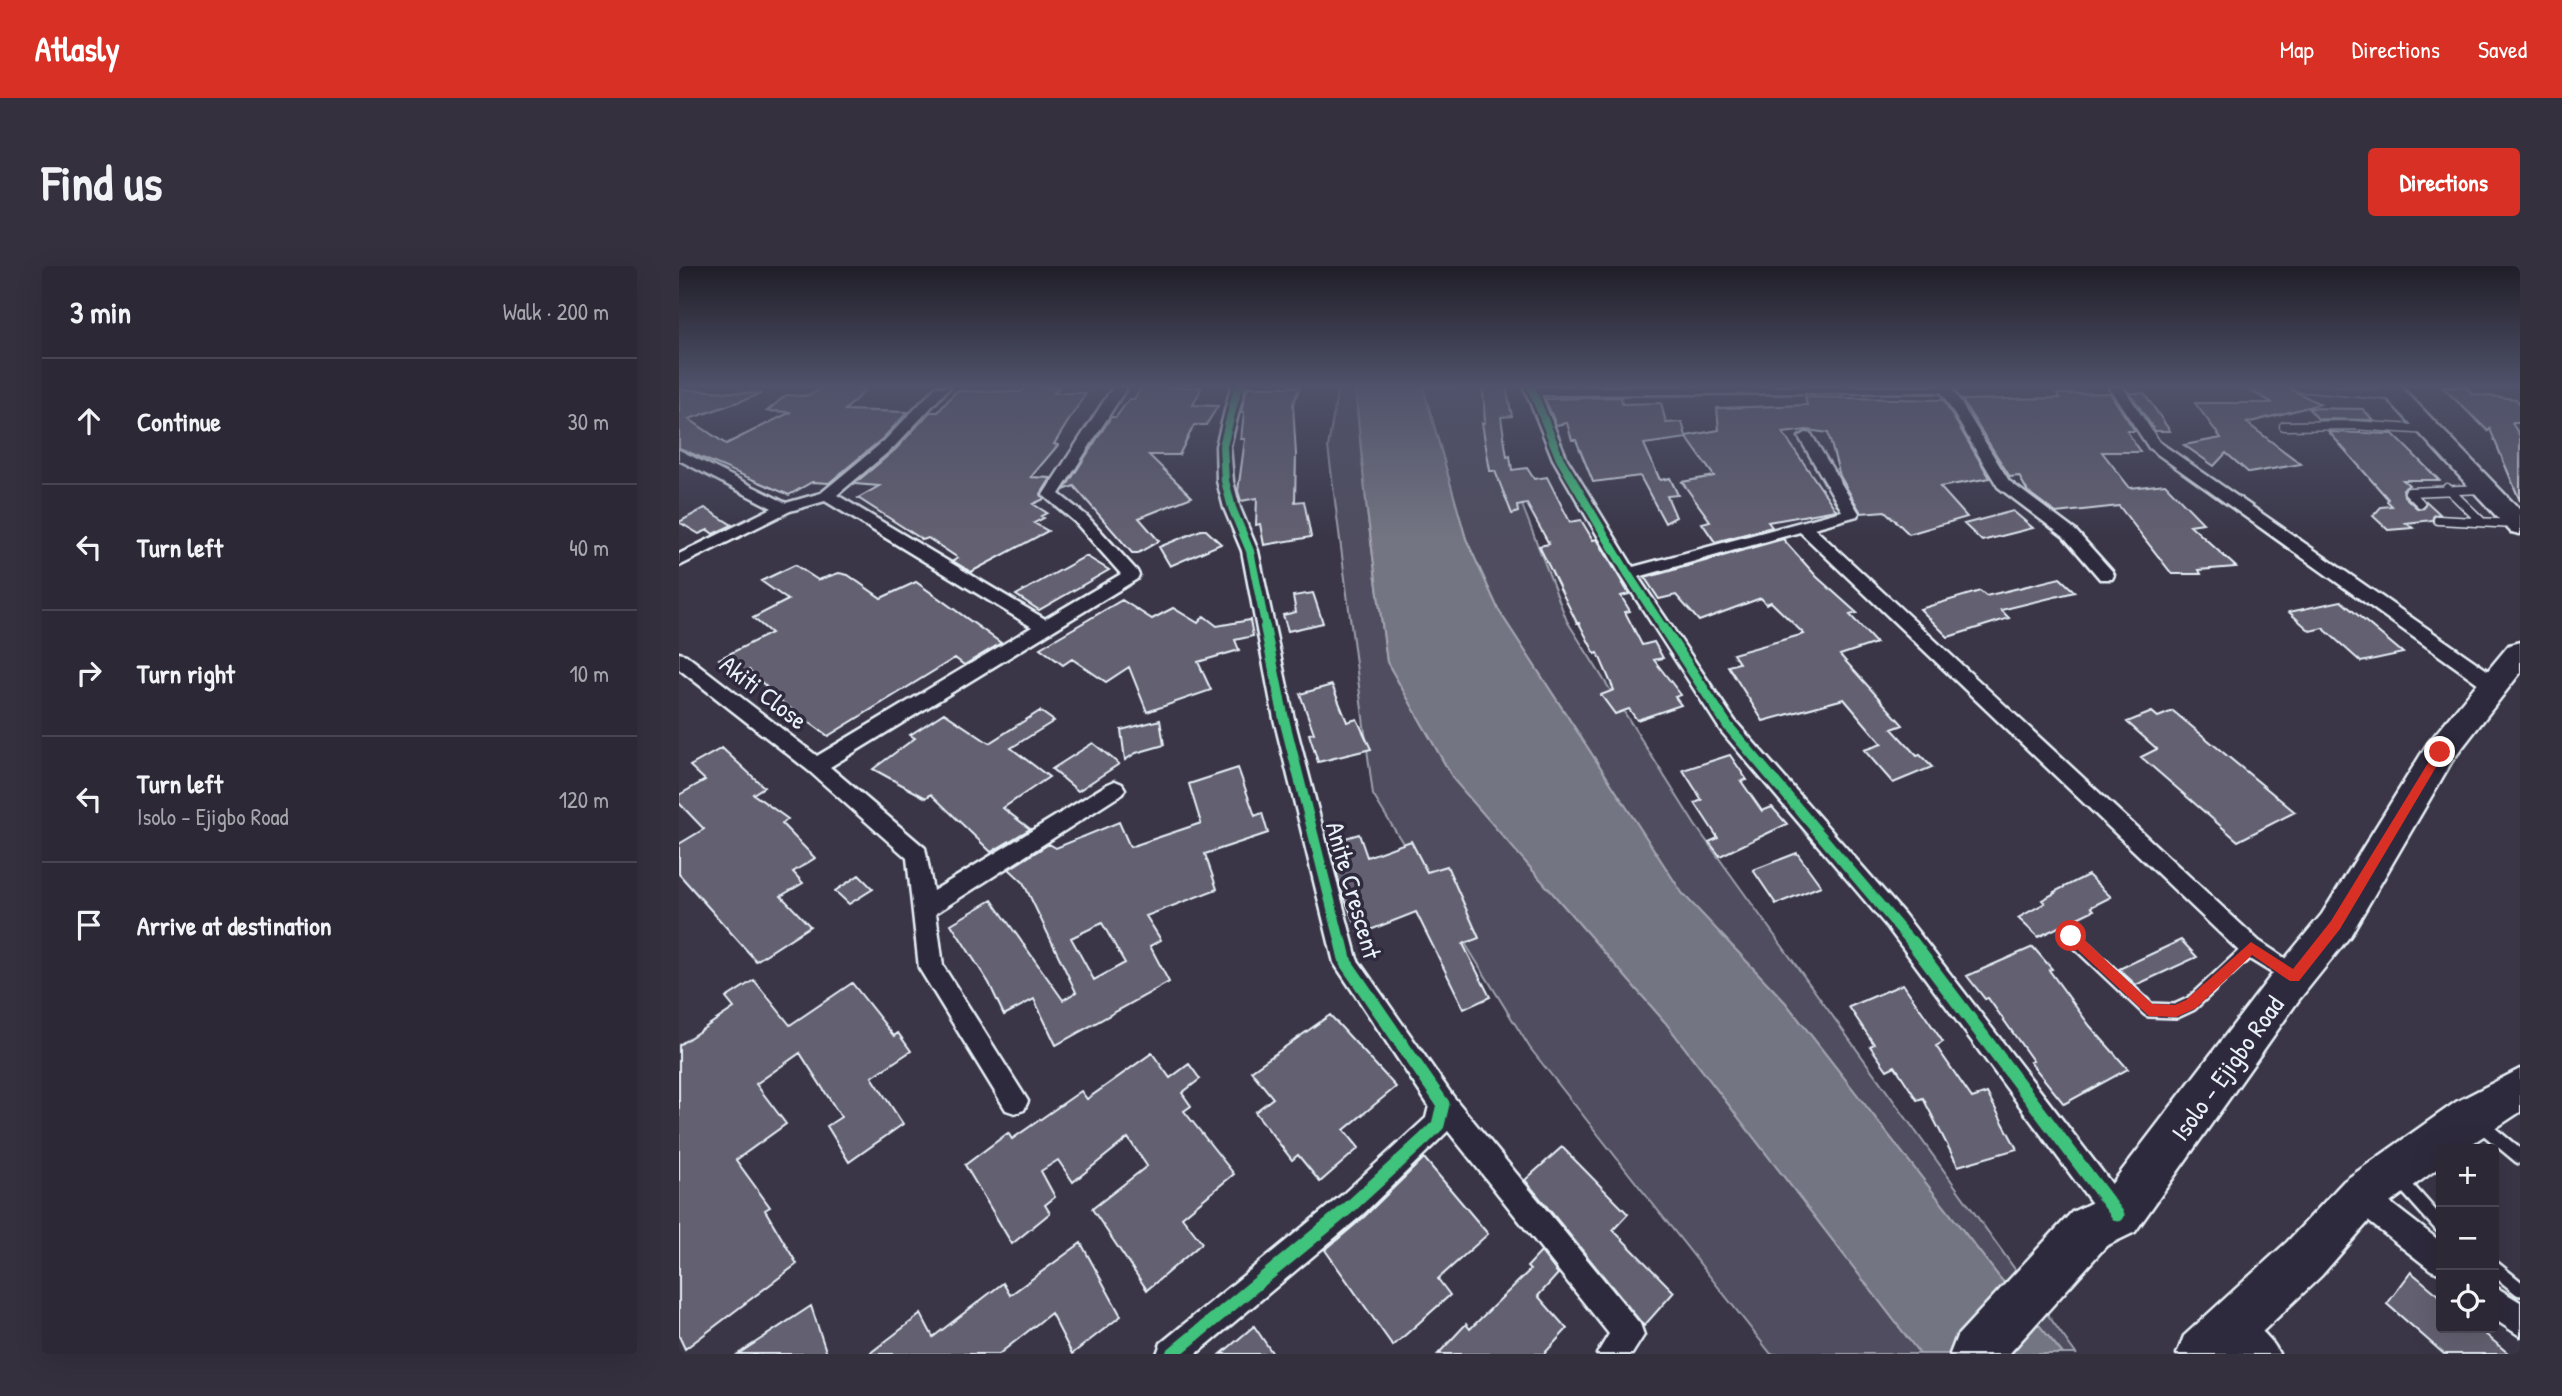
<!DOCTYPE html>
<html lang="en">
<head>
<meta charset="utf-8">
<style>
  :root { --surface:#2c2836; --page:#34303e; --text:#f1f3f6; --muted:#a6a6ad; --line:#484451; --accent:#d93025 }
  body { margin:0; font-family:"Patrick Hand",sans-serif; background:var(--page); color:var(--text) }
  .controls { position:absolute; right:21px; bottom:21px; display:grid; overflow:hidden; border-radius:7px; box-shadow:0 7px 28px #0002 }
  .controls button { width:63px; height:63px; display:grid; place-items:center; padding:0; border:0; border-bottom:2px solid var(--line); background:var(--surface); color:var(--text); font:35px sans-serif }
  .stop { position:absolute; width:21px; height:21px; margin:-16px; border:5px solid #d93025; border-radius:50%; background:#fff }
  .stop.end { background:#d93025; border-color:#fff; box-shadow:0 2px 7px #0008 }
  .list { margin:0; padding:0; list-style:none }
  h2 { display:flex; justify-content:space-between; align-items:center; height:91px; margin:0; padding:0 28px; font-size:30px }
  h2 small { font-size:23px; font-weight:400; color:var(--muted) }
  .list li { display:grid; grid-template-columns:46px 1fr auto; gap:21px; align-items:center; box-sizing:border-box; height:126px; padding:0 28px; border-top:2px solid var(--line) }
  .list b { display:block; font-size:26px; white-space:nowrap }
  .list p { margin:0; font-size:23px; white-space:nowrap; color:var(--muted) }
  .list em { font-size:23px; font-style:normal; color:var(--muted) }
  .icon { flex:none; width:38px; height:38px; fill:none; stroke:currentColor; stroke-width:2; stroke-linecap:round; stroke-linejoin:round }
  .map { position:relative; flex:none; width:1841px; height:1088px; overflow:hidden; border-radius:7px }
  header { display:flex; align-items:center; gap:42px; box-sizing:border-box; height:98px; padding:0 35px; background:var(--accent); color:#fff }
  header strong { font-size:33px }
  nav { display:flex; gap:38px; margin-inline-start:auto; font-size:24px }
  .intro { display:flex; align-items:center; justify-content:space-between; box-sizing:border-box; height:168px; padding:0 42px }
  h1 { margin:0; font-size:49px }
  .button { padding:18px 32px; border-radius:7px; background:var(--accent); color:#fff; font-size:24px; font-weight:700 }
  main { display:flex; gap:42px; padding:0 42px }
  aside { flex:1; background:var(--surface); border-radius:7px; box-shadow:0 7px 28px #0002 }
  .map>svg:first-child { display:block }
  .green { fill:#504e5f; stroke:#9ca0ac; stroke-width:2 }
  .water { fill:#737482; stroke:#a2a6b1; stroke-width:2 }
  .building { fill:#636171; stroke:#e8f1f8; stroke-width:2; fill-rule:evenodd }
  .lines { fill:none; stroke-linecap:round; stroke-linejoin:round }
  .lane-far2-casing { stroke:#e8f1f8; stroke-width:11 }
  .lane-far1-casing { stroke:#e8f1f8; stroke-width:16 }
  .lane-casing { stroke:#e8f1f8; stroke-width:18 }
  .street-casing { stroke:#e8f1f8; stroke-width:5 }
  .primary-casing { stroke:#e8f1f8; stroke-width:5 }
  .lane-far2 { stroke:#2f2a3d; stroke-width:8 }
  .lane-far1 { stroke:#2f2a3d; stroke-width:10 }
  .lane { stroke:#2f2a3d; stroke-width:13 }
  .street { fill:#2f2a3d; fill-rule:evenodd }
  .primary { fill:#2f2a3d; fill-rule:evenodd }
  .cycleway-far2-casing { stroke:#2f2a3d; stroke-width:11 }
  .cycleway-far1-casing { stroke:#2f2a3d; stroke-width:15 }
  .cycleway-casing { stroke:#2f2a3d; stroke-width:18 }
  .cycleway-far2 { stroke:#40c37c; stroke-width:8 }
  .cycleway-far1 { stroke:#40c37c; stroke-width:10 }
  .cycleway { stroke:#40c37c; stroke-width:13 }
  .route { fill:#d93025 }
  .labels { text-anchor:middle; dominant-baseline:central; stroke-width:7; stroke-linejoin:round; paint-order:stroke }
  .street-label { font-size:26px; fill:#e8f1f8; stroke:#2f2a3d }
</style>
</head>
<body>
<header>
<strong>Atlasly</strong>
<nav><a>Map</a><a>Directions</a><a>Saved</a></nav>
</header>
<div class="intro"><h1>Find us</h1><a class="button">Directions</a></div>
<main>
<aside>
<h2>3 min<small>Walk · 200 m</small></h2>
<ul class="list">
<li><svg class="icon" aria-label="ahead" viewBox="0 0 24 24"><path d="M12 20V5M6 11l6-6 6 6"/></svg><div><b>Continue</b></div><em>30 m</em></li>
<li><svg class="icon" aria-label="left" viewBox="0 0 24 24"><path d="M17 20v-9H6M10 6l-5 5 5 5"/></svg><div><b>Turn left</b></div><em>40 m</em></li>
<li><svg class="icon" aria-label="right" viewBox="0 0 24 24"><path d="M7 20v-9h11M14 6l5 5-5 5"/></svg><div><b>Turn right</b></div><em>10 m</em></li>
<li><svg class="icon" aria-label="left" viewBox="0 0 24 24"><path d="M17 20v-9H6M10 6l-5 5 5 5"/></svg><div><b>Turn left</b><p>Isolo - Ejigbo Road</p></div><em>120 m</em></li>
<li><svg class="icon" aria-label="arrive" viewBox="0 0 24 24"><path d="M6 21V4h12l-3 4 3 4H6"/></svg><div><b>Arrive at destination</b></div></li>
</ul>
</aside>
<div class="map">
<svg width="1841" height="1088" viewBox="0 0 1841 1088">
  <rect width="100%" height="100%" fill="#3a3648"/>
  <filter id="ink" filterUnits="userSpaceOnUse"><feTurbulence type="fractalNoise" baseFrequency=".0143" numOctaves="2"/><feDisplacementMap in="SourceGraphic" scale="14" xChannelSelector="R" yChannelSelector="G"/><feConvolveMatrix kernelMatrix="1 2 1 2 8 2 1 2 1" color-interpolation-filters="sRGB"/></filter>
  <g filter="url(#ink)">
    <path class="green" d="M659,121H676L688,245L708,396L775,514L986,756L1241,1088H1092L851,782L694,529L649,181Z
      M744,121H802L808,148L888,355L1016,559L1397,1088H1384L1321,1012L1106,736L1003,627L820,345L787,273Z"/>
    <path class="water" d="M676,121H744L787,273L820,345L1003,627L1106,736L1321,1012L1384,1088H1241L986,756L775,514L708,396L688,245Z"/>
    <path class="building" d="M143,121L187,123L166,144L229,146L203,173L150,217L133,216L110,229L0,182V123L82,128L10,153L47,178L112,146L88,145L107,129L125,130L135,127Z
      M346,121H380L375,127H407L375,178L379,179L352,211L372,212L362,228L365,233L354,238L368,247L362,250L365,252L355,257L369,265L292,306L274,295L279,292L249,272L244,274L179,232L200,220L175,218L217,183L251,146H259L277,125L342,126Z
      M463,121H523L514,139L539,140L527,159H515L500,189H470L513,231L460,252L480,275L459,287H453L395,220L385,224L432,151H437L450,133H455Z
      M568,121H621L614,138L617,189L616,236L625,235L632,271L585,279L581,258L577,259L578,232L562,235L559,225L566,173H562L565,146H562Z
      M804,121H827L833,150L822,151L828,191L831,190L833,204L848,202L855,213L868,211L891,256L902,254L914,274L918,273L950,328L942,330L951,345L946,346L963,379L975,376L984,392L975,394L1002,429L996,431L1002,439L958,454L950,443L936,448L922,429L935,424L919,387L916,388L900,357H898L860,280L870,278L848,238L838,240L839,246L833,248L816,205H811L803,157H806Z
      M1565,121H1608L1641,138L1568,157L1622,198L1570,207L1547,187L1535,200L1505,179L1542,172L1516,137H1594Z
      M1763,121H1787L1793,128L1837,133L1841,138V157H1833L1841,170V235L1811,163L1809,165Z
      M1431,127L1456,165H1448L1461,186H1423L1451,222L1486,218L1524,257L1511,259L1557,301L1520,304L1522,308H1493L1440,240L1377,247L1349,226L1340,210L1331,211L1283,134L1381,132L1378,128Z
      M1451,127H1465L1491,165H1476Z
      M942,131L943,138L982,137L987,157L1003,156L1007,170L1040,164L1038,142L1128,139L1126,131L1264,134L1311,212L1261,221L1288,251L1230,268L1206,245L1182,247L1161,210L1149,167L1128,164L1104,167L1157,244L1089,256L1093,261L1036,276L1023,257L1031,255L1003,216L1035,210L1008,172L965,178L981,214L991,212L999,229L988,230L997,251L986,257L961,210L914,216L897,174H893L888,157L877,159L866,133Z
      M1629,142L1684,143L1694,154L1639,153Z
      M1650,166L1714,168L1760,214H1724L1730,219L1724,223L1725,230L1739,243L1745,242L1747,235L1761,248L1755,249L1753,254L1727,257L1734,262L1709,264L1694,250L1702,241L1713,240L1708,235L1709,233Z
      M26,242L53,259L34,268L29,264L20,268L0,256Z
      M1334,245L1354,262L1303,275L1285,258Z
      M522,264H527L542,278L491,300L480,281Z
      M1104,273L1138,311L1178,347L1171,349L1197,377L1161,389L1224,459L1213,463L1238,490L1241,489L1253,501L1214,517L1185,484L1203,478L1165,433L1084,455L1049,400L1060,397L1054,388L1125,368L1092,336L1087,338L1082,332L1020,355L997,329L980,333L966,312Z
      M407,290L430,304L360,344L337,329Z
      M116,299L139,314L160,307L169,309L202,332L237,316L322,377L285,399L276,392L149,470L104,437L70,404L59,410L40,393L92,367L74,352L109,334L82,315Z
      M1381,312L1396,326L1322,344L1330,352L1269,371L1241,343L1301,325L1307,330Z
      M634,327L644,357L609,365L604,349L617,346L614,330Z
      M443,334L473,353L494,342L519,357L525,350L538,360L571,354L574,370L556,374L560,384L519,396L532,424L468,446L450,401L427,416L393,393L384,399L361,382Z
      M1662,335L1724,387L1682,396L1644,362L1631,365L1610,346Z
      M653,419L668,456L678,453L692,483L639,496L630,468L635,467L621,428Z
      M361,445L375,455L332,482L370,511L324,542L351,563L312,586L252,528L247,532L194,503L236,472L231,469L265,447L310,477Z
      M1494,445L1616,546L1559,575L1462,491L1478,483L1448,456L1473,446L1479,451Z
      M481,454L485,479L457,487L446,494L442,464Z
      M414,477L440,498L399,525L373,503Z
      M43,482L85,521L74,528L109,553L103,558L136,592L114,606L124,617L102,630L131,660L77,695L0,608V578L25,563L0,537V529L26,514L11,500Z
      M1051,489L1068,514L1062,515L1083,545L1093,541L1108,558L1041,590L1030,576L1039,572L1016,537L1023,534L1004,504Z
      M559,502L576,550L583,547L589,567L526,588L538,623L467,650L482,674L471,680L490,716L377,779L355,733L325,749L310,717L272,658L313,634L384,734L397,726L344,616L330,603L370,578L377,582L440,556L451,581L522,557L510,518ZM423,657L446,697L415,714L392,672Z
      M680,568L688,591L732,575L748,606L768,600L800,672L784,678L811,731L785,743L737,646L681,668L663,627L650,577Z
      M1118,587L1142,620L1097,638L1074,604Z
      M180,609L194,623L170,638L156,625Z
      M1409,609L1432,631L1412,641L1415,644L1359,671L1339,652L1366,637L1363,634L1376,627L1375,626Z
      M1502,674L1518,691L1457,719L1440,703Z
      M1354,681L1373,703L1370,704L1411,760L1449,803L1385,838L1351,796L1354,795L1309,732L1306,733L1288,710Z
      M75,714L111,759L173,717L215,770L219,767L232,785L193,811L224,858L170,896L148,860L162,851L121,787L77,818L107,858L57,894L91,941L86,944L118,998L6,1083L0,1070V779L55,742L47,732Z
      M1224,718L1264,776L1257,780L1293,832L1308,827L1338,883L1279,900L1244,832L1238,834L1216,800L1208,804L1191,780L1195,778L1170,741Z
      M651,749L717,821L665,864L680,882L641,916L619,889L613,894L576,846L594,832L572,805Z
      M473,787L491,812L510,798L521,813L503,827L512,840L505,845L555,908L503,951L523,977L468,1024L413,943L468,900L449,872L394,916L379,894L362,905L376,931L366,939L371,947L333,978L286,899L329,867L333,873L402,825L408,833Z
      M883,881L949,948L934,964L995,1026L965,1060L846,914Z
      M745,892L809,968L759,1013L771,1029L714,1080L646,984L685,951Z
      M402,977L442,1050L393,1088L372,1047L320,1088H190L242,1048L254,1071L324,1017L331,1029Z
      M862,986L879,1008L859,1030L888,1063L865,1088H759L787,1058L791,1063L851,1004L848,1001Z
      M1732,1006L1762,1031V1062H1799L1830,1088H1765L1708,1038Z
      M132,1040L148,1088H59Z
      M575,1060L594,1088H542Z"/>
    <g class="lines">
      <defs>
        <path id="lane-far2" d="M1618,121L1717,130
          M1605,160L1674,159L1751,164
          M1768,222L1803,256
          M1741,237L1730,226L1804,223
          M1759,254L1836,258"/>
        <path id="lane-far1" d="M1392,670L1400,678"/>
        <path id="lane" d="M1398,676L1470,744L1497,745L1512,738L1572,682
          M1800,857L1841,891
          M1722,915L1762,960
          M1815,1002L1841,1023"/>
        <path id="street" d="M257,121H271L215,181L158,229L366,353L442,308L396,256L364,229L434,121H448L380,228L408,250L458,305L460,309L458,313L151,501L246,582L254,625L429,518L436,515L443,518L446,523L443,528L257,647L264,700L349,835L345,844L336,847L327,844L240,702L228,592L130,505L0,403V387L7,389L138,490L353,361L146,235L111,245L0,300V288L93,242L0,194V184L107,237L142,227L205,175Z
          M552,121H566L551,180L554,215L561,242L579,285L615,453L678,693L773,829L961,1058L965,1069L953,1088H918L930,1068L769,865L683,949L517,1088H478L482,1077L663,929L747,852L750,840L655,697L595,453L563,285L545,242L538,215L537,180Z
          M845,121H1272L1330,215L1397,265L1433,305L1435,309L1433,313H1421L1385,271L1319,221L1262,126L862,129L888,193L954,301L1163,245L1120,171L1127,167L1132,168L1180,247L1178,250L1135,262L1580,675L1624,704L1628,711L1624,718L1616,721L1564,689L1121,266L959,311L1056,455L1225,648L1449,939L1453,949L1449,959L1439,963L1429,959L1209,662L1042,465L941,308L874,193Z
          M1430,121H1444L1480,176L1821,413L1823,418L1821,423H1807L1470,182Z
          M1681,917L1691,921L1762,976V1008L1752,1004L1671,941L1667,931L1671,921Z
          M1815,1020L1841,1036V1070L1815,1053Z
          M1552,1045C1570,1053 1593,1070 1600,1088H1562L1541,1071L1537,1060L1541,1049Z"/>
        <path id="primary" d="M1698,121H1722L1841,244V268L1832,266Z
          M1841,376V407L1773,495L1671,670L1619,735L1456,966L1427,980L1330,1088H1271L1278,1070L1393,946L1422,932L1591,711L1643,648L1749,477L1830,379Z
          M1841,803V846L1785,883H1762V900L1697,947L1642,1010L1560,1088H1498L1505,1070L1608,976L1665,915L1777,836Z"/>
      </defs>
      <use href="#lane-far2" class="lane-far2-casing"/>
      <use href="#lane-far1" class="lane-far1-casing"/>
      <use href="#lane" class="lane-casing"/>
      <use href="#street" class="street-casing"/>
      <use href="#primary" class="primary-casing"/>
      <use href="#lane-far2" class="lane-far2"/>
      <use href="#lane-far1" class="lane-far1"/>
      <use href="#lane" class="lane"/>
      <use href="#street" class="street"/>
      <use href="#primary" class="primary"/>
      <defs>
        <path id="cycleway-far2" d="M559,121L544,180L546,215L553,242L571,285L587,363
          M852,121L881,193L949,308L985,363"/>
        <path id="cycleway-far1" d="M586,361L605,453L662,678
          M984,361L1049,460L1234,678"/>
        <path id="cycleway" d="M1233,676L1439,949
          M493,1088L673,939L745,873L759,859L764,838L667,697L662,676"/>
      </defs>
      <use href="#cycleway-far2" class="cycleway-far2-casing"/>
      <use href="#cycleway-far1" class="cycleway-far1-casing"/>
      <use href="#cycleway" class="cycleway-casing"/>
      <use href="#cycleway-far2" class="cycleway-far2"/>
      <use href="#cycleway-far1" class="cycleway-far1"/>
      <use href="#cycleway" class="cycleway"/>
    </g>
  </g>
  <linearGradient id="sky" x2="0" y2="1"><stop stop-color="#201e28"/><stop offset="0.44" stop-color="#4f526a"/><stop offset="1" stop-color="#4f526a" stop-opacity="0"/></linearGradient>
  <rect width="1841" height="273" fill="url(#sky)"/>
  <path class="route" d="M1761,482L1766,486L1661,663L1620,715H1611L1573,689L1517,742L1497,751L1470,750L1388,674V666H1397L1473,738L1496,739L1507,734L1572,676L1614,703L1652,655L1757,484Z"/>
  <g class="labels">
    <g class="street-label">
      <text transform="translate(85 426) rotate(38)">Akiti Close</text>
      <text transform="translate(675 624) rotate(74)">Anite Crescent</text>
      <text transform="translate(1548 802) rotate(-54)">Isolo - Ejigbo Road</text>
    </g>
  </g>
</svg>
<div class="controls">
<button>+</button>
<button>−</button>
<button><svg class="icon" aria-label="locate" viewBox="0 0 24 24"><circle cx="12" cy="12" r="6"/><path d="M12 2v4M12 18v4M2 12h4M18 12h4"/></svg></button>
</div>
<div class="stop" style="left:1392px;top:670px"></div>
<div class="stop end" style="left:1761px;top:486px"></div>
</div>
</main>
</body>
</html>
